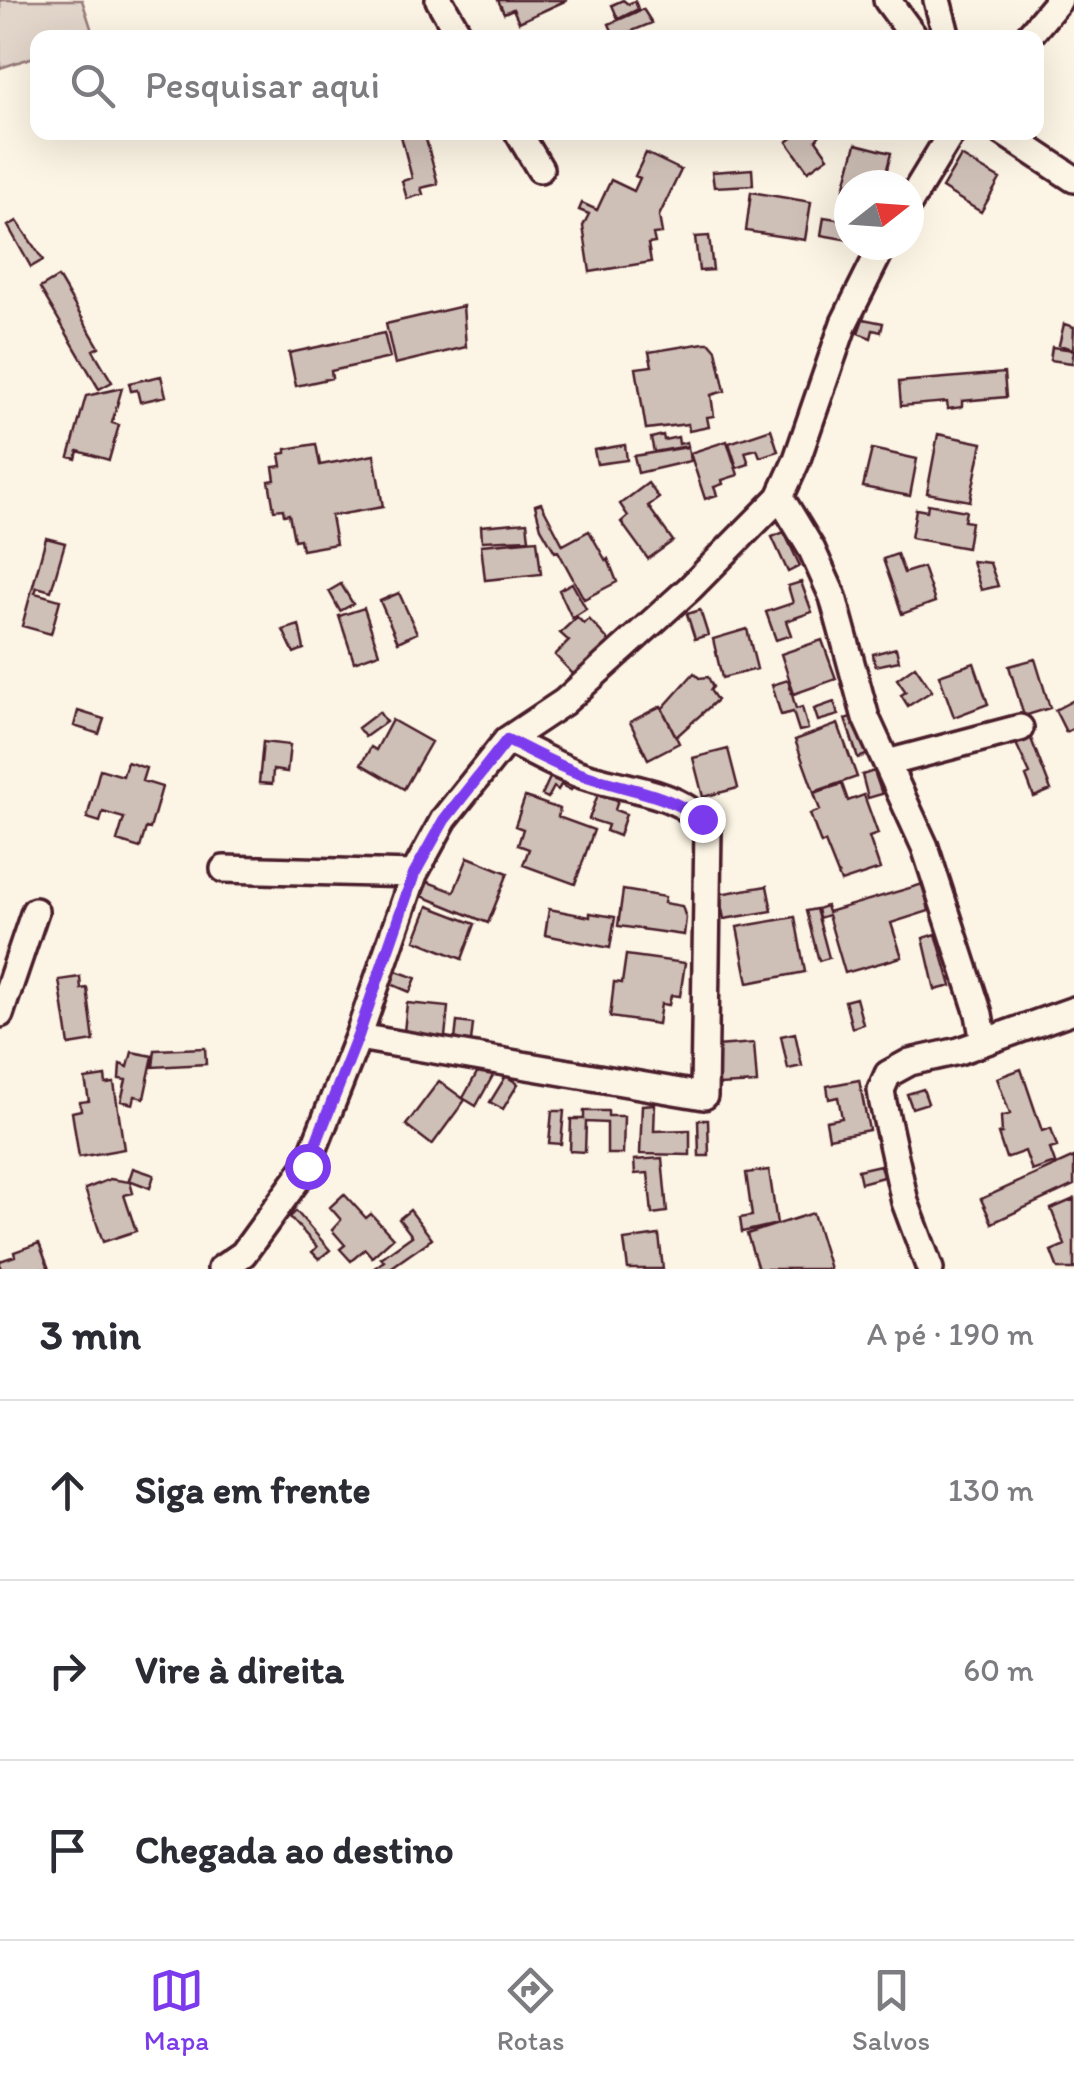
<!DOCTYPE html>
<html lang="pt">
<head>
<meta charset="utf-8">
<style>
  :root { --surface:#fff; --page:#f2f2f3; --text:#2b2b33; --muted:#7c7c81; --line:#e1e1e2; --accent:#7c3aed }
  body { margin:0; font-family:Itim,sans-serif; background:var(--page); color:var(--text) }
  .compass { position:absolute; left:834px; top:170px; width:90px; height:90px; border-radius:50%; background:var(--surface); box-shadow:0 10px 40px #0002; rotate:73deg }
  .stop { position:absolute; width:30px; height:30px; margin:-22px; border:8px solid #7c3aed; border-radius:50%; background:#fff }
  .stop.end { background:#7c3aed; border-color:#fff; box-shadow:0 2px 10px #0008 }
  .list { margin:0; padding:0; list-style:none }
  h2 { display:flex; justify-content:space-between; align-items:center; height:130px; margin:0; padding:0 40px; font-size:42px }
  h2 small { font-size:32px; font-weight:400; color:var(--muted) }
  .list li { display:grid; grid-template-columns:65px 1fr auto; gap:30px; align-items:center; box-sizing:border-box; height:180px; padding:0 40px; border-top:2px solid var(--line) }
  .list b { display:block; font-size:38px; white-space:nowrap }
  .list em { font-size:32px; font-style:normal; color:var(--muted) }
  .icon { flex:none; width:55px; height:55px; fill:none; stroke:currentColor; stroke-width:2; stroke-linecap:round; stroke-linejoin:round }
  .map { position:relative; flex:none; width:1074px; height:1269px; overflow:hidden }
  .search { position:absolute; background:var(--surface); box-shadow:0 10px 40px #0002; left:30px; right:30px; top:30px; height:110px; display:flex; align-items:center; gap:25px; box-sizing:border-box; padding:0 35px; border-radius:20px; color:var(--muted); font-size:38px }
  .sheet { height:670px; background:var(--surface) }
  nav { display:flex; justify-content:space-around; align-items:center; box-sizing:border-box; height:140px; border-top:2px solid var(--line); background:var(--surface); font-size:28px; color:var(--muted) }
  nav a { display:grid; justify-items:center; gap:5px }
  nav .on { color:var(--accent) }
  .map>svg:first-child { display:block }
  .green { fill:#e2d5ca; stroke:#967a7a; stroke-width:2.5 }
  .building { fill:#cfc0b7; stroke:#4a1f2b; stroke-width:2.5 }
  .lines { fill:none; stroke-linecap:round; stroke-linejoin:round }
  .street-casing { stroke:#4a1f2b; stroke-width:32 }
  .street { stroke:#fcf5e5; stroke-width:25 }
  .route { stroke:#7c3aed; stroke-width:12 }
</style>
</head>
<body>
<div class="map">
<svg width="1074" height="1269" viewBox="0 0 1074 1269">
  <rect width="100%" height="100%" fill="#fcf5e5"/>
  <filter id="ink" filterUnits="userSpaceOnUse"><feTurbulence type="fractalNoise" baseFrequency=".01" numOctaves="2"/><feDisplacementMap in="SourceGraphic" scale="20" xChannelSelector="R" yChannelSelector="G"/><feConvolveMatrix kernelMatrix="1 2 1 2 8 2 1 2 1" color-interpolation-filters="sRGB"/></filter>
  <g filter="url(#ink)">
    <path class="green" d="M0,0H82L94,37L38,38L37,56L0,68Z"/>
    <path class="building" d="M498,0H567L519,22L513,9L504,13Z
      M623,0L628,4L635,1L638,9L618,19L612,5Z
      M643,9L652,23L615,38L609,24Z
      M400,132H424L438,184L421,188L423,194L407,199L402,181L412,178Z
      M800,132H822L816,140L828,157L808,171L787,142Z
      M856,144L891,153L883,185H849V191L844,189Z
      M646,153L681,170L659,216L662,233L653,234L655,243L648,244L651,262L590,272L583,226L589,214L579,210L582,203L597,210L611,180L634,191L640,178L635,176Z
      M961,156L1000,179L981,212L942,188Z
      M752,169L753,185L714,187L712,172Z
      M751,192L811,202L805,240L746,231Z
      M824,217L849,221V240L821,235Z
      M17,221L43,260L31,267L8,226Z
      M709,236L713,270L699,271L695,237Z
      M58,277L99,347L93,350L112,382L99,389L40,288Z
      M463,306L466,347L395,364L386,324Z
      M863,319L883,323L881,332L873,330L871,338L858,333Z
      M1064,324L1074,327L1073,349L1059,345Z
      M384,333L390,358L331,371L332,378L296,386L289,353Z
      M704,343H710L716,350L725,391L711,395L714,416L707,417L709,427L689,431L688,424L646,429L636,368L652,366L649,352Z
      M1052,347L1074,350L1072,363L1050,360Z
      M1004,373L1006,397L962,401V407L948,409L947,402L901,406L899,382Z
      M161,376L166,396L140,402L137,390L131,391L129,383Z
      M122,388L112,423L119,425L109,460L78,451L76,459L69,457L86,396Z
      M771,429L778,451L760,457L757,449L745,452L749,464L737,468L729,443Z
      M938,434L982,443L970,501L927,493Z
      M663,435L664,440L678,437L679,444L687,442L688,446L654,452L651,438Z
      M727,441L738,475L722,480L723,484L714,487L717,495L705,499L690,453Z
      M316,444L320,465L374,455L383,507L331,516L336,544L302,550L300,539L294,540L289,514L284,515L283,509L274,510L269,481L275,480L273,467L282,466L280,454L286,453V449Z
      M625,445L627,460L597,464L594,450Z
      M688,447L690,461L638,473L634,456Z
      M872,449L917,459L910,496L863,487Z
      M648,483L659,498L648,506L673,541L648,559L621,522L628,516L620,504Z
      M541,503L563,545L589,531L606,561L608,559L617,582L584,599L558,551L555,552L541,528L535,505Z
      M928,504L966,511L964,521L971,522L967,548L911,538L916,509L927,511Z
      M527,522L529,539L482,541L481,526Z
      M784,532L800,566L788,572L772,537Z
      M46,538L65,543L51,591L37,587L35,593L60,600L51,634L22,626Z
      M537,540L541,574L485,580L481,545Z
      M897,554L904,573L923,567L935,602L902,614L883,559Z
      M972,561L990,563L998,586L981,590Z
      M801,582L812,612L786,621L791,635L776,640L766,612L793,603L788,586Z
      M572,583L586,609L572,618L559,590Z
      M341,584L353,604L340,611L329,591Z
      M399,593L417,633L398,642L380,601Z
      M364,608L379,653L354,662L339,616Z
      M700,610L708,635L695,639L687,614Z
      M577,617L584,624L589,619L610,642L575,676L555,655L569,641L560,633Z
      M299,625L304,649L294,653L283,630Z
      M747,629L757,669L722,678L713,639Z
      M822,640L836,679L794,694L781,654Z
      M896,648L899,661L875,666L873,654Z
      M1035,659L1050,708L1024,716L1009,666Z
      M974,663L988,704L954,717L939,675Z
      M915,666L932,691L908,706L901,695L906,692L897,679Z
      M694,673L699,678L708,677L713,687L710,690L717,700L676,737L662,709Z
      M788,680L796,709L802,707L808,729L799,731L793,712L781,715L772,685Z
      M1074,700V728L1066,732L1055,710Z
      M834,702L839,715L818,721L814,709Z
      M661,706L679,743L648,759L630,722Z
      M78,711L104,719L99,734L74,726Z
      M379,712L386,722L365,737L358,728Z
      M856,715L869,754L858,758L845,719Z
      M392,720L431,742L404,789L361,764L371,747L376,750Z
      M838,724L857,777L814,792L795,740Z
      M1028,731L1051,790L1034,797L1026,776L1030,774L1013,737Z
      M263,742L290,745L287,772L273,770L272,784L259,783Z
      M728,749L738,788L703,797L693,758Z
      M127,762L146,768L142,781L162,787L150,829L146,828L140,848L117,841L124,818L103,812L100,822L87,818L100,769L123,776Z
      M553,771L575,783L571,790L561,785L558,790L554,787L548,798L542,795Z
      M874,771L882,794L868,798L862,775Z
      M842,784L848,801L864,795L878,834L869,837L880,869L841,882L825,842L821,844L810,814L820,810L814,793Z
      M598,794L618,800L615,810L626,814L619,836L606,831L608,825L589,819Z
      M525,797L560,809L558,817L594,830L575,884L523,865L529,849L518,845L523,829L515,826Z
      M468,857L508,873L488,923L422,896L428,882L454,892Z
      M923,884L929,911L891,923L902,957L845,973L828,915L819,918L817,909L826,906L828,912Z
      M767,886L772,911L724,919L719,894Z
      M623,890L665,897L664,903L682,906L686,918L684,935L618,926Z
      M428,906L475,924L462,959L415,940Z
      M549,909L590,917V913L615,917L610,948L545,935Z
      M816,909L829,958L819,961L806,911Z
      M795,917L805,972L748,983L737,927Z
      M936,934L951,986L935,990L923,938Z
      M626,955L685,963L680,996L671,995L669,1005L661,1004L658,1024L610,1017L614,982L622,983Z
      M396,971L416,978L410,992L391,984Z
      M80,977L81,989L87,988L94,1041L69,1045L59,980Z
      M856,998L863,1024L852,1028L845,1001Z
      M407,1003L448,1007L445,1037L404,1032Z
      M457,1022L473,1024L471,1042L455,1040Z
      M795,1033L802,1066L788,1069L781,1036Z
      M754,1043L757,1083L719,1085L717,1046Z
      M205,1048L206,1064L153,1067L155,1050Z
      M132,1052L153,1056L144,1098L135,1096L133,1104L121,1101L126,1080L119,1079L120,1064L128,1067Z
      M483,1062L496,1070L476,1106L463,1098Z
      M1021,1069L1042,1131L1051,1128L1057,1147L1050,1149L1055,1163L1032,1171L1025,1151L1006,1158L998,1134L1002,1133L1001,1117L1010,1114L997,1078Z
      M105,1076L106,1084L114,1083L124,1149L79,1157L72,1112L81,1110L80,1102L89,1101L85,1079Z
      M506,1076L518,1084L503,1109L490,1102Z
      M859,1080L869,1130L829,1138L826,1121L842,1118L838,1097L829,1099L827,1086Z
      M439,1081L465,1100L432,1145L406,1125Z
      M923,1089L928,1103L912,1108L907,1094Z
      M655,1104L654,1131L690,1130V1155L640,1154L642,1105Z
      M552,1111H564L561,1144L549,1143Z
      M584,1111H608V1116H624L623,1154H607V1123L586,1122L585,1152L570,1151L571,1119H584Z
      M698,1120H708L709,1156H699Z
      M1074,1157V1185L992,1223L981,1199Z
      M662,1158L667,1212L652,1214L648,1173L635,1174L634,1160Z
      M880,1165L883,1177L861,1183L858,1170Z
      M133,1168L154,1175L150,1188L129,1180Z
      M769,1170L777,1224L742,1232L740,1218L752,1216L746,1173Z
      M110,1179L130,1182L133,1193L124,1195L136,1231L103,1242L85,1189Z
      M344,1194L366,1218L371,1214L393,1238L372,1257L365,1249L351,1261L340,1249L345,1245L332,1230L341,1220L330,1207Z
      M1074,1199V1269H1058L1051,1251L1065,1245L1051,1209Z
      M410,1210L432,1239L389,1269H373L384,1261L381,1258L412,1236L399,1219Z
      M296,1211L330,1250L319,1259L312,1252L317,1247L290,1217Z
      M813,1213L830,1269H758L747,1234Z
      M659,1235L663,1269H628L624,1240Z
      M39,1243L49,1269H0V1261L15,1256L14,1252Z"/>
    <g class="lines">
      <defs>
        <path id="street" d="M439,0L461,38
          M887,0L915,38
          M937,0L947,38
          M1027,38L1059,0
          M518,132L540,169
          M1003,132L1074,179
          M909,203L952,132
          M780,497L812,550L833,597L866,718L925,847L979,1014L984,1042
          M887,763L1020,728
          M224,869L414,874
          M0,1014L35,911
          M358,1037L704,1096L708,828C680,789 619,789 579,774C554,765 531,751 507,740
          M221,1269L243,1254L307,1166L358,1037L414,874L444,819L507,740L564,702L690,588L780,497L796,462L844,323L883,245
          M930,1269L905,1202L883,1103L881,1090L888,1074L910,1062L959,1051L1074,1010"/>
      </defs>
      <use href="#street" class="street-casing"/>
      <use href="#street" class="street"/>
    </g>
  </g>
  <g class="lines" filter="url(#ink)">
    <path class="route" d="M307,1166L358,1036L414,874L444,820L507,740C531,751 554,764 578,773C623,790 660,790 702,819"/>
  </g>
</svg>
<svg class="compass" viewBox="-18 -18 36 36"><path d="M0-13l5 13h-10z" fill="#e53935"/><path d="M0 13l5-13h-10z" fill="#7c7c81"/></svg>
<div class="stop" style="left:307px;top:1166px"></div>
<div class="stop end" style="left:702px;top:819px"></div>
<div class="search"><svg class="icon" aria-label="search" viewBox="0 0 24 24"><circle cx="10" cy="10" r="6"/><path d="M15 15l6 6"/></svg>Pesquisar aqui</div>
</div>
<section class="sheet">
<h2>3 min<small>A pé · 190 m</small></h2>
<ul class="list">
<li><svg class="icon" aria-label="ahead" viewBox="0 0 24 24"><path d="M12 20V5M6 11l6-6 6 6"/></svg><div><b>Siga em frente</b></div><em>130 m</em></li>
<li><svg class="icon" aria-label="right" viewBox="0 0 24 24"><path d="M7 20v-9h11M14 6l5 5-5 5"/></svg><div><b>Vire à direita</b></div><em>60 m</em></li>
<li><svg class="icon" aria-label="arrive" viewBox="0 0 24 24"><path d="M6 21V4h12l-3 4 3 4H6"/></svg><div><b>Chegada ao destino</b></div></li>
</ul>
</section>
<nav>
<a class="on"><svg class="icon" aria-label="map" viewBox="0 0 24 24"><path d="M3 6l6-2 6 2 6-2v14l-6 2-6-2-6 2zM9 4v14M15 6v14"/></svg>Mapa</a>
<a><svg class="icon" aria-label="directions" viewBox="0 0 24 24"><path d="M12 3l9 9-9 9-9-9zM9 14v-3h6M13 9l2 2-2 2"/></svg>Rotas</a>
<a><svg class="icon" aria-label="saved" viewBox="0 0 24 24"><path d="M7 4h10v16l-5-4-5 4z"/></svg>Salvos</a>
</nav>
</body>
</html>
